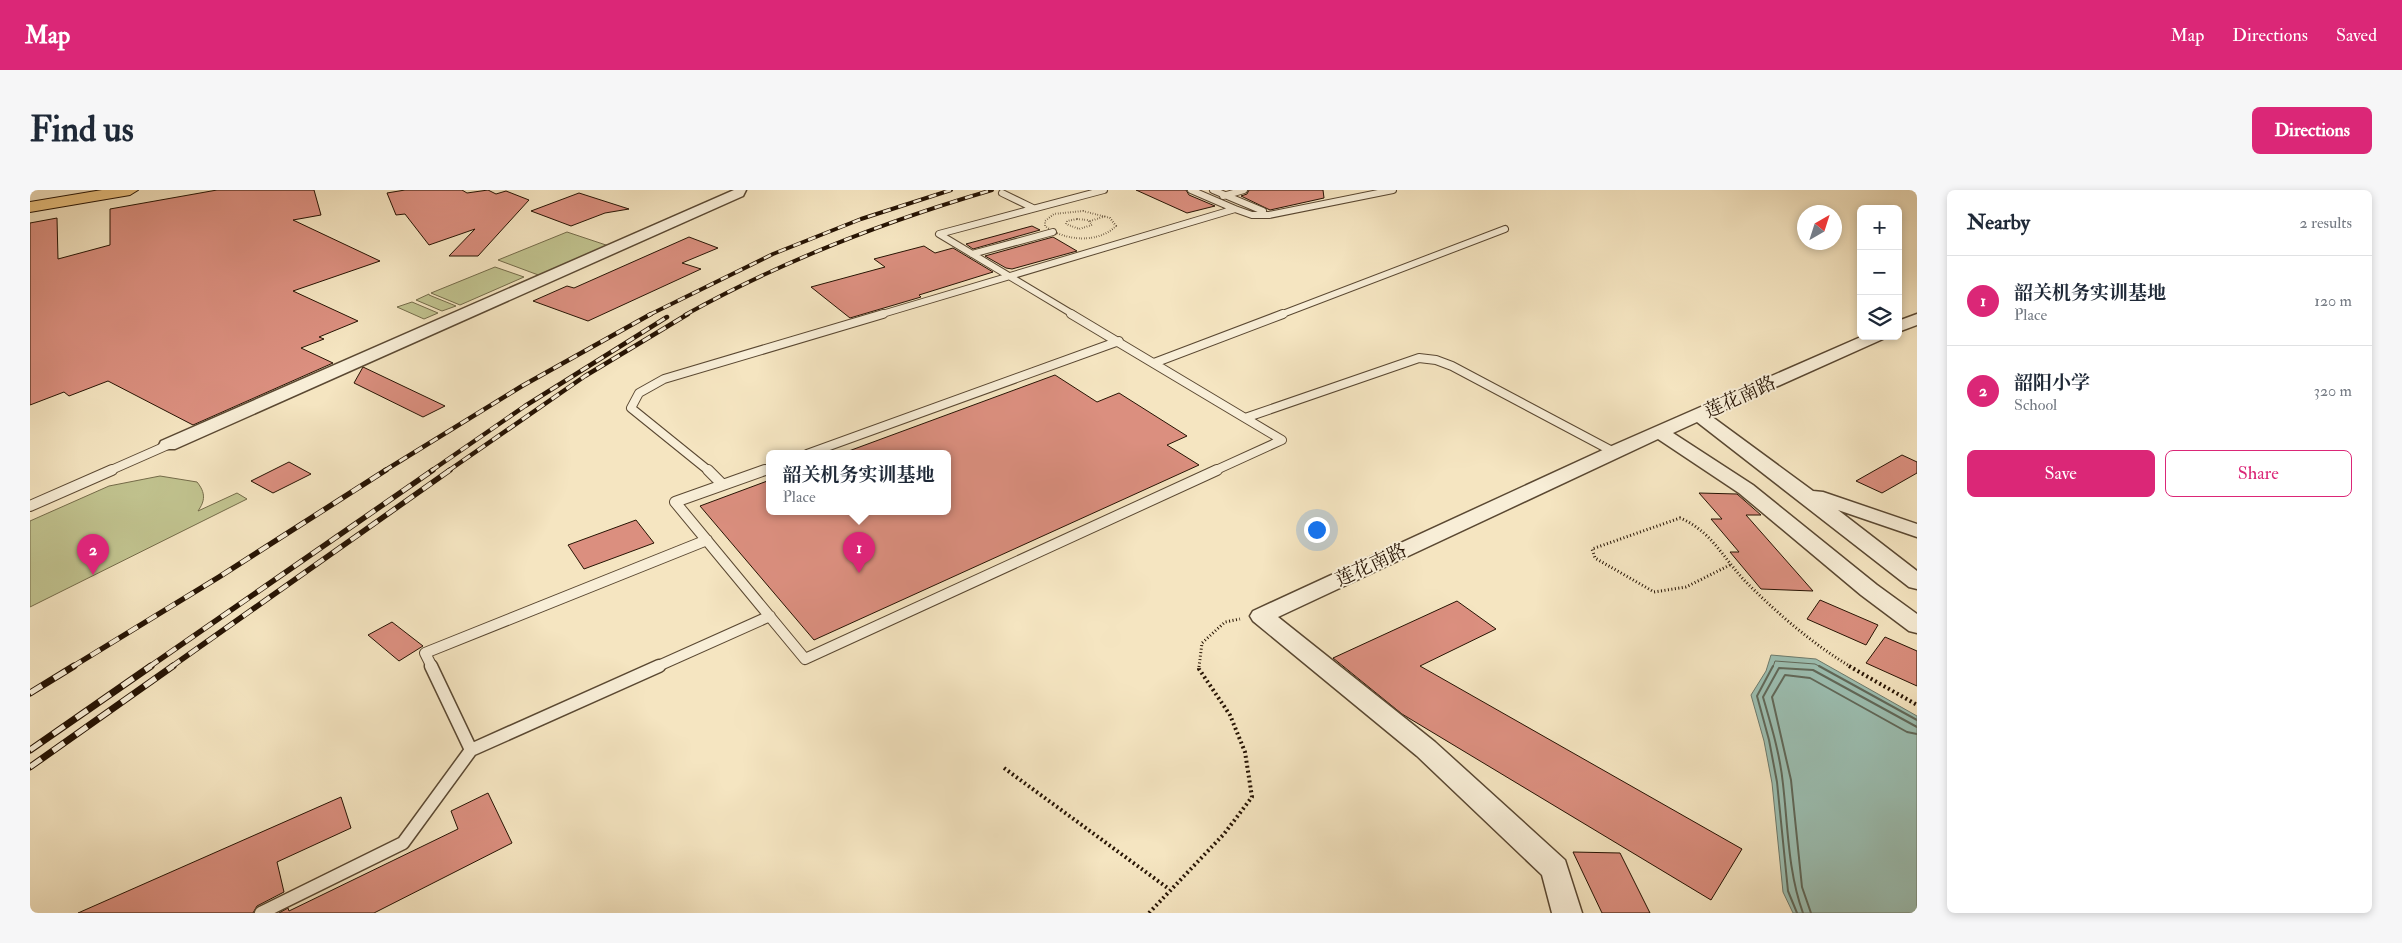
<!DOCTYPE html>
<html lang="en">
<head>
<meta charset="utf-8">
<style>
  :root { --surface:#fff; --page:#f6f6f7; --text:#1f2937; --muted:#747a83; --line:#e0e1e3; --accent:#db2777 }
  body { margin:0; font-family:"IM FELL Double Pica","Noto Serif SC",serif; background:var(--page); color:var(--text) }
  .controls { position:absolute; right:15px; top:15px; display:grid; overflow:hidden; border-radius:8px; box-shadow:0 2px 8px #0003 }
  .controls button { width:45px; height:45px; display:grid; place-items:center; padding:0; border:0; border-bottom:1px solid var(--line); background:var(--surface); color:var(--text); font:25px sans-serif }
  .compass { position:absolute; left:1767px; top:15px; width:45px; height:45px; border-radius:50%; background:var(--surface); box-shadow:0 2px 8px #0003; rotate:39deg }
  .you { position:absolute; left:1286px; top:339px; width:18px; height:18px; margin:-12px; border:4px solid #fff; border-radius:50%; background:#1a73e8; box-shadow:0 0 0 8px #1a73e833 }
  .badge { display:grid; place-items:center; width:32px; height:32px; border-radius:50%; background:var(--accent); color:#fff; font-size:16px; font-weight:700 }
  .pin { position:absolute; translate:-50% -41px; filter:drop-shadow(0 1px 2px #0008) }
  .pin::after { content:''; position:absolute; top:26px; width:18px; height:15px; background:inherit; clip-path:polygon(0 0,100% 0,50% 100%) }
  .popup { position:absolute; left:736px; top:260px; width:185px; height:65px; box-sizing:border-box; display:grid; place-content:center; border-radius:8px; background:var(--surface); filter:drop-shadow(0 1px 4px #0005); font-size:16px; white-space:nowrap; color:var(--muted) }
  .popup b { font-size:19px; color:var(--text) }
  .popup::after { content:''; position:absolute; left:50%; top:100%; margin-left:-10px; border:10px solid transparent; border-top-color:var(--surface) }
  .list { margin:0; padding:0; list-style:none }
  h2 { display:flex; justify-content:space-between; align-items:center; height:65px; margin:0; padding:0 20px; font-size:21px }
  h2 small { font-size:16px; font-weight:400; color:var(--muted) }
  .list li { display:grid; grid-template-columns:32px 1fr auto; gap:15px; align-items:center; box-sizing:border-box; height:90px; padding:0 20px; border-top:1px solid var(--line) }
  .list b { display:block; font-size:19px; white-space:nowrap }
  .list p { margin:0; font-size:16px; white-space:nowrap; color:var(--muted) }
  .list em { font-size:16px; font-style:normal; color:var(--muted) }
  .actions { display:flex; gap:10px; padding:15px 20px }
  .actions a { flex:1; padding:11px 0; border:1px solid var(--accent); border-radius:8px; text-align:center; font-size:18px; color:var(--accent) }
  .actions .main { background:var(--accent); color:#fff }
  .icon { flex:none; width:28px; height:28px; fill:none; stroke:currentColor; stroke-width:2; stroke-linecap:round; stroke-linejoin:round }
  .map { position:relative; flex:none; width:1887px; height:723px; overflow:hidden; border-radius:8px }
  header { display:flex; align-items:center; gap:30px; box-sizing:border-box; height:70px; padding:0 25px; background:var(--accent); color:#fff }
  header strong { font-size:24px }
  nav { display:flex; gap:28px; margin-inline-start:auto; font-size:18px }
  .intro { display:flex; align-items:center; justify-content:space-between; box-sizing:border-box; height:120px; padding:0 30px }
  h1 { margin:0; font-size:35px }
  .button { padding:12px 22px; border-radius:8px; background:var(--accent); color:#fff; font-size:18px; font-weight:700 }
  main { display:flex; gap:30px; padding:0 30px }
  aside { flex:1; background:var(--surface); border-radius:8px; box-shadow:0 2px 8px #0003 }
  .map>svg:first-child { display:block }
  .green { fill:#c1c38f; stroke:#746b49 }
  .water { fill:#9cbfb2; stroke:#6d7a6c }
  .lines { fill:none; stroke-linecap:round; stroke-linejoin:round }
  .shore-far1 { stroke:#61695a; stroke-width:1 }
  .shore { stroke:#61695a; stroke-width:2 }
  .building { fill:#db8f7f; stroke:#261303 }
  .service-far3-casing { stroke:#5a4832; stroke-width:8 }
  .service-far2-casing { stroke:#5a4832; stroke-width:10 }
  .service-far1-casing { stroke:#5a4832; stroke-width:12 }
  .service-casing { stroke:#5a4832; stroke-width:15 }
  .minor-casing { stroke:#5a4832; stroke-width:3 }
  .primary-casing { stroke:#261303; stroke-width:2 }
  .path-far2 { stroke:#261303; stroke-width:2; stroke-dasharray:0.5 2; stroke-linecap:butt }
  .path-far1 { stroke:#261303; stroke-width:3; stroke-dasharray:1 2.5; stroke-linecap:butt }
  .path { stroke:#261303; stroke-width:4; stroke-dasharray:2 3; stroke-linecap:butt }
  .service-far3 { stroke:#f8eed7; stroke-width:6 }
  .service-far2 { stroke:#f8eed7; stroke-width:8 }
  .service-far1 { stroke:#f8eed7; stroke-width:10 }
  .service { stroke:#f8eed7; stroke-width:12 }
  .minor { fill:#f8eed7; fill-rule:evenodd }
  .primary { fill:#eac280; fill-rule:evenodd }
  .rail-far3-casing { stroke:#261303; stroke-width:4 }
  .rail-far2-casing { stroke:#261303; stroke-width:4.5 }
  .rail-far1-casing { stroke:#261303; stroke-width:5.5 }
  .rail-casing { stroke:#261303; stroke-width:7 }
  .rail-far3 { stroke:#f8eed7; stroke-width:2.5; stroke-dasharray:8; stroke-linecap:butt }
  .rail-far2 { stroke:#f8eed7; stroke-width:3; stroke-dasharray:9; stroke-linecap:butt }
  .rail-far1 { stroke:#f8eed7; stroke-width:4; stroke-dasharray:11; stroke-linecap:butt }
  .rail { stroke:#f8eed7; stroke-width:5; stroke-dasharray:14; stroke-linecap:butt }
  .labels { text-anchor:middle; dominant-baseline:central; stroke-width:4; stroke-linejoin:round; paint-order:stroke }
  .street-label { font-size:19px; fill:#261303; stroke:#f8eed7 }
</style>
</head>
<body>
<header>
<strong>Map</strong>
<nav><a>Map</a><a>Directions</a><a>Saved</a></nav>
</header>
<div class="intro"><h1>Find us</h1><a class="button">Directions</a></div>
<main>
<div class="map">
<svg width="1887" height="723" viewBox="0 0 1887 723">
  <rect width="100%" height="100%" fill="#f5e5c1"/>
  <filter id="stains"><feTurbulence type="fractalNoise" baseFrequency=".004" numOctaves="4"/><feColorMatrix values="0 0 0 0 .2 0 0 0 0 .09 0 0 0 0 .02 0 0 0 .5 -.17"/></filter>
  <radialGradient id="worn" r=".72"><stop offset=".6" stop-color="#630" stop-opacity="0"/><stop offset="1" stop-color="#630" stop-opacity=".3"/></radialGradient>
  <path class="green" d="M537,42L579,56L511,86L468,70Z
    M465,77L494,87L430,115L401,103Z
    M399,104V105L426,116L412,121L386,110Z
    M382,112L408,123L394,129L367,117Z
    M130,286L167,292C176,303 175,311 168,321L207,303L217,309L0,417V331L79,296Z"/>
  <path class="water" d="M1741,465L1786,469L1887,526V723H1763L1753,702L1742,593L1734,551L1721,505L1736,481Z"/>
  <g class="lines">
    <path class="shore-far1" d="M1743,477L1745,471L1785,474L1791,477"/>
    <path class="shore" d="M1743,476L1727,506L1739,550L1747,592L1758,701L1767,723
      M1789,476L1887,530
      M1773,723C1758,682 1758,637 1753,594C1750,564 1741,535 1733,507L1749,478L1783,480L1887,537
      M1781,723L1772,697L1761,590L1742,507L1755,485L1780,488L1877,542L1887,544"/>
  </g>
  <path class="building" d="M187,0H284L291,25L263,30L350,71L263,101L328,131L289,147L294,149L271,158L303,173L163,235L78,191L39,206L34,202L0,215V33L27,28L28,69L80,55V19Z
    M375,0H432L437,3L458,0L466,4L476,1L499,10L448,66H419L445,39L399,55L375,24L366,25L357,3Z
    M1106,0H1156L1159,5L1185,16L1157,23Z
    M1219,0H1293L1294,8L1240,20L1211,6L1217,4Z
    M549,3L599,19L575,23L541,36L501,21Z
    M1002,36L1010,40L943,59L936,54Z
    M659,47L688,58L652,73L671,79L558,131L503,111L537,96L544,98Z
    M1023,47L1047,61L982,79L976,78L955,66Z
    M894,56L905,63L923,58L963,82L889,105L891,107L820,128L781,97L855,77L844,69Z
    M333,177L415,216L393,227L324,193Z
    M1025,185L1067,212L1089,203L1157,246L1137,255L1169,275L784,450L670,316L740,290V322H918V264H816V262Z
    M1872,265L1887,272V283L1852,303L1826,291Z
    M259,272L281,284L243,303L221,291Z
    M1669,303L1707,304L1731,325H1716L1783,401L1731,399L1700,362H1709L1681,329H1692Z
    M606,330L624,353L554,379L538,355Z
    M1790,410L1848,435L1836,455L1777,429Z
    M1427,411L1466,439L1390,476L1712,659L1681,710L1372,524L1303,468Z
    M362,432L393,456L369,471L338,445Z
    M1855,447L1887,461V496L1836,473Z
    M458,603L482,653L344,723H249L258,718L259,721L428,639L421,621Z
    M311,607L321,638L247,672L254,702L227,716L223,723H48Z
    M1543,662L1590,663L1620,723H1572Z"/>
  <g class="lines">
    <defs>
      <path id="service-far3" d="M1183,0L1233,21
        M972,3L1003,18
        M1193,6L1214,0
        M1205,19L1222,25H1239L1363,0
        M942,64L1023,42
        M849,125L1205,19L1161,0
        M1044,125L909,44L1074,0
        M1250,125L1475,39"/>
      <path id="service-far2" d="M1041,124L1215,228L1389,168L1406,170L1422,176L1584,262
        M1124,173L1253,124
        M777,264L1089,151
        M79,281L138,255
        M679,281L601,218L609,203L634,189L853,124
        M731,281L740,278
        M1184,281L1252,250L1215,228"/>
      <path id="service-far1" d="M678,280L693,295
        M735,280L645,312L775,469L1187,280
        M0,316L82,280
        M402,477L395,463L677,350
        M626,477L740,426"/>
      <path id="service" d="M401,476L441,560L629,476
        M231,723L373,653L441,560"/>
      <path id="minor" d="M704,0H716L713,6L145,259H131L129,255L131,251Z
        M1887,124V135L1868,142V131Z
        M1833,146H1855L1853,149L1681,226L1783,301L1793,302L1887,334V347L1808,320L1887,381V399L1879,397L1667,232L1643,243L1723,295L1847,395L1887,424V443L1879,441L1831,405L1709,303L1628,249L1248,427L1405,552L1535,670L1552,723H1522L1512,685L1387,566L1223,431L1220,426L1223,421L1577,258Z"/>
      <path id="primary" d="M72,0H108L100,5L0,22V12Z"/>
    </defs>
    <use href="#service-far3" class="service-far3-casing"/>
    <use href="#service-far2" class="service-far2-casing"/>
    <use href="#service-far1" class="service-far1-casing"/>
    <use href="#service" class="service-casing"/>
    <use href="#minor" class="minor-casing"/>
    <use href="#primary" class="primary-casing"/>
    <path class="path-far2" d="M1053,21L1080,28L1086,36C1068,54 1034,51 1015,36V31L1024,24Z
      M1047,29L1058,30L1062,35L1049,39L1036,34L1037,31Z
      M1060,31L1076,26"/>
    <path class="path-far1" d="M1700,375L1656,397L1624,402L1565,368L1562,359L1650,328C1682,341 1694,370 1717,393C1749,425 1783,454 1821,477
      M1169,477L1172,453L1195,432L1210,429"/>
    <path class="path" d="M1819,476L1887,515
      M974,578L1139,699
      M1119,723L1194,644L1222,607L1215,562L1200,525L1169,479V476"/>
    <use href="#service-far3" class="service-far3"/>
    <use href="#service-far2" class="service-far2"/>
    <use href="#service-far1" class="service-far1"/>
    <use href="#service" class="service"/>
    <use href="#minor" class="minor"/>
    <use href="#primary" class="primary"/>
    <defs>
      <path id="rail-far3" d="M619,125L743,64L831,29L921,0
        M655,125C752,71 856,31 962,0"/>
      <path id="rail-far2" d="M354,281L492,196L621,124
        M401,281L495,216L637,127
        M418,281L555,186L658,124"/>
      <path id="rail-far1" d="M42,477L189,387L356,280
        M119,477L403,280
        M141,477L420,280"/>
      <path id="rail" d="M0,503L44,476
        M0,560L121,476
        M0,577L143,476"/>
    </defs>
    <use href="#rail-far3" class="rail-far3-casing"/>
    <use href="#rail-far2" class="rail-far2-casing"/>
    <use href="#rail-far1" class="rail-far1-casing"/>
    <use href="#rail" class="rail-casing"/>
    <use href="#rail-far3" class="rail-far3"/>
    <use href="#rail-far2" class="rail-far2"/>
    <use href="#rail-far1" class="rail-far1"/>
    <use href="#rail" class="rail"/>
  </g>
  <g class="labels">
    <g class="street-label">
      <text transform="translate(1710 207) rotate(-24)">莲花南路</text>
      <text transform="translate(1341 375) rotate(-25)">莲花南路</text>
    </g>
  </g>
  <rect width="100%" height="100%" filter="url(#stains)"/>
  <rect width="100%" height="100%" fill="url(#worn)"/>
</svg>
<div class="controls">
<button>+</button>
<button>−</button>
<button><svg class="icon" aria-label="layers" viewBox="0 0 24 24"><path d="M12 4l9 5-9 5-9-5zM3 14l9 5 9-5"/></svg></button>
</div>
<svg class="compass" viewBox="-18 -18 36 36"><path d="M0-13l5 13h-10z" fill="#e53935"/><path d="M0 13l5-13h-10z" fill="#747a83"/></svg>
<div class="you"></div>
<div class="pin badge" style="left:829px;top:383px">1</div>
<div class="popup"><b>韶关机务实训基地</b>Place</div>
<div class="pin badge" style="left:63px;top:385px">2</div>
</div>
<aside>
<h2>Nearby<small>2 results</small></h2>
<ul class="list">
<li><span class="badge">1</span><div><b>韶关机务实训基地</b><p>Place</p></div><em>120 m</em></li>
<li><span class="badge">2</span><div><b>韶阳小学</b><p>School</p></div><em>320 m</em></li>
</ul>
<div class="actions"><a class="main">Save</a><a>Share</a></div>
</aside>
</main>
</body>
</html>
